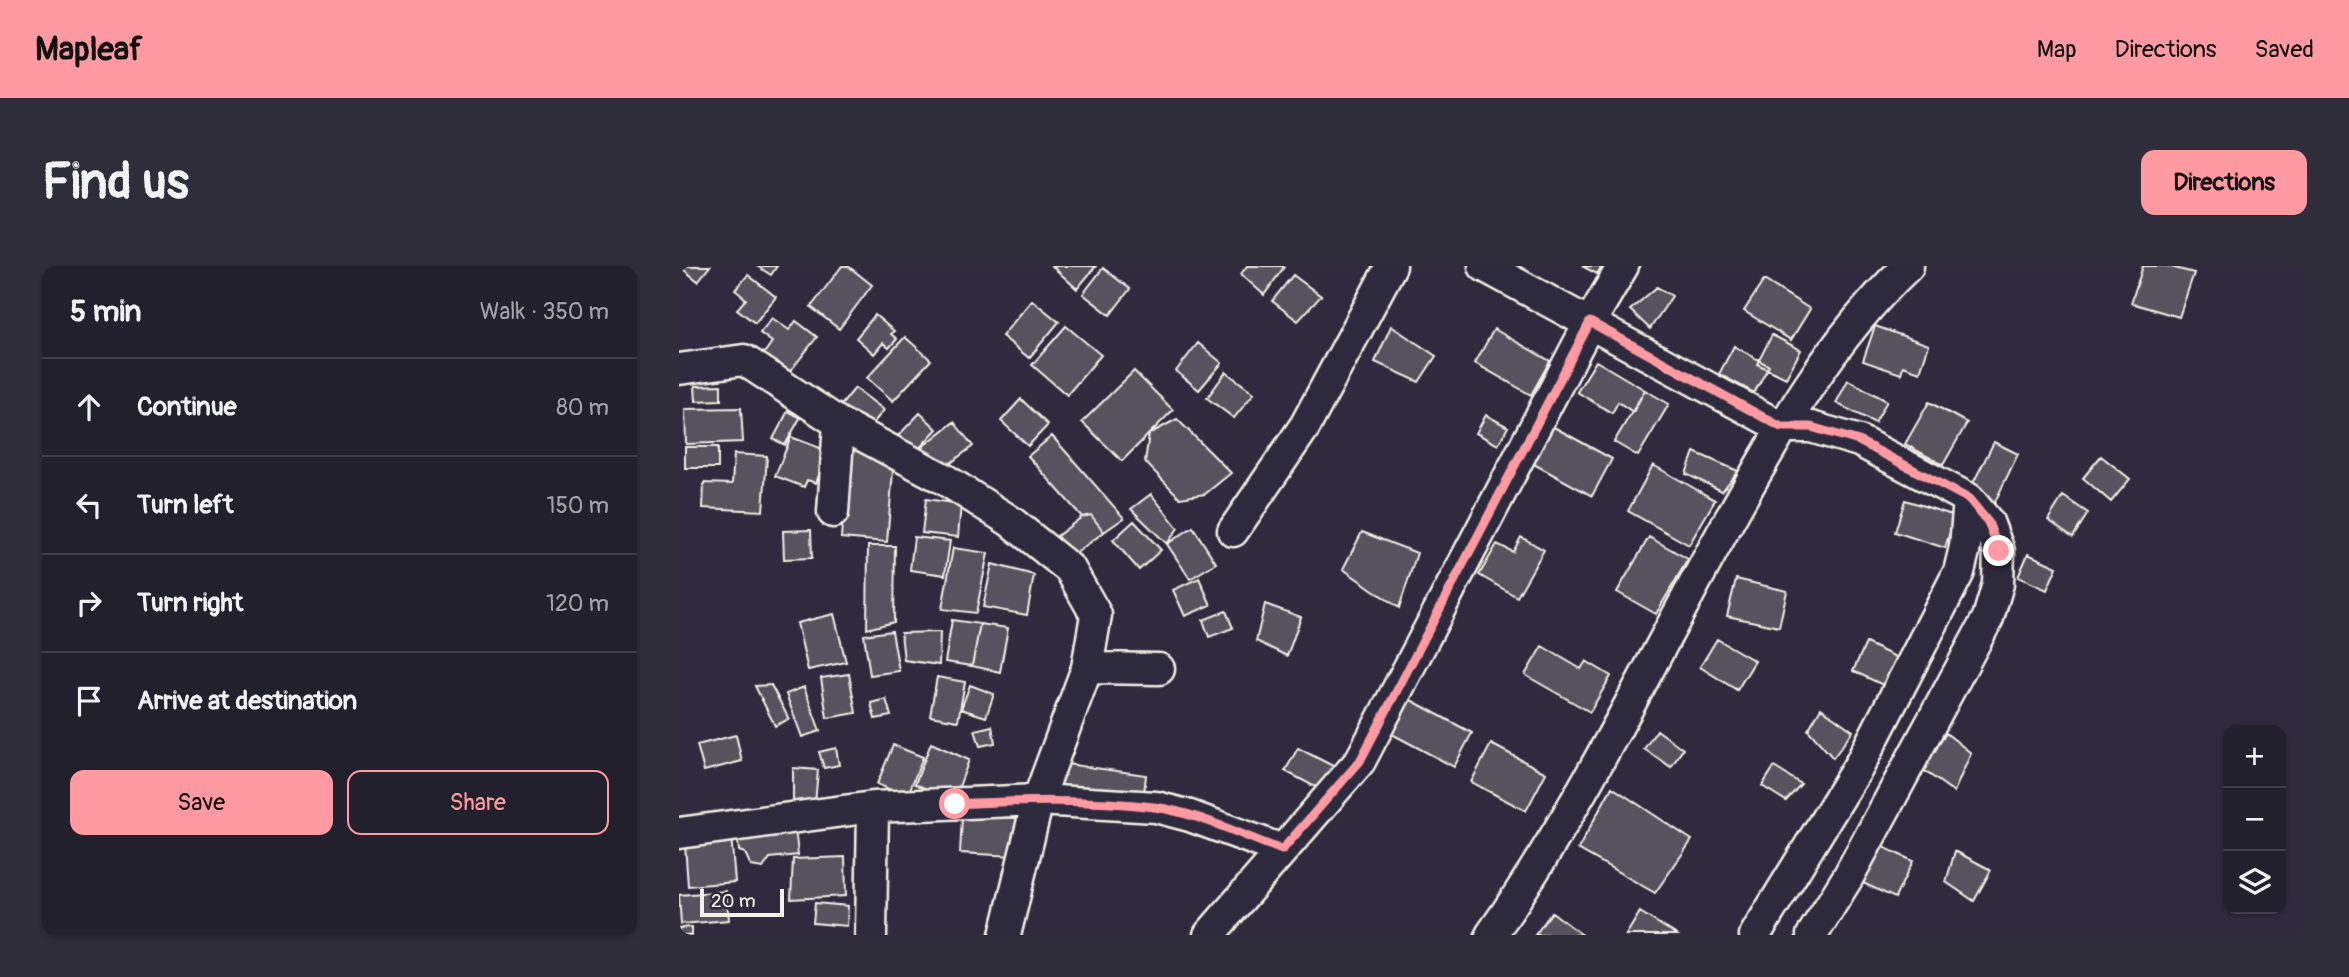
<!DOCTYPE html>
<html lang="en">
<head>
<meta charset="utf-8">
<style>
  :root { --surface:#23202e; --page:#2f2d3a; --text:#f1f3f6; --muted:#a3a3aa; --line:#403e4a; --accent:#ff9aa2 }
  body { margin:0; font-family:Pangolin,sans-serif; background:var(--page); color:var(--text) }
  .controls { position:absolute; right:21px; bottom:21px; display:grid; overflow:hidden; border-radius:14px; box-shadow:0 2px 5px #0004 }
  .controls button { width:63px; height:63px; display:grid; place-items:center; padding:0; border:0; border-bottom:2px solid var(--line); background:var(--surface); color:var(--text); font:35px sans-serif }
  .scale { position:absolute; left:21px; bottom:18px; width:84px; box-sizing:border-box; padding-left:7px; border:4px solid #f4f1e8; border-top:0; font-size:19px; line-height:24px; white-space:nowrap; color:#f4f1e8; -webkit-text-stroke:5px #2f2a3d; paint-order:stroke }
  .stop { position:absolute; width:21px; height:21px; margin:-16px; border:5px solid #ff9aa2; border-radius:50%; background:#fff }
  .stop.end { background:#ff9aa2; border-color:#fff; box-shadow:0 2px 7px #0008 }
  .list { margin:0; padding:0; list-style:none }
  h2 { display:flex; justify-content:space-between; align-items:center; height:91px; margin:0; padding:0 28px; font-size:30px }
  h2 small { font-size:23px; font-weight:400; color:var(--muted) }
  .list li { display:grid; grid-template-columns:46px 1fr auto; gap:21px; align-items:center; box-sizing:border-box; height:98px; padding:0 28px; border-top:2px solid var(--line) }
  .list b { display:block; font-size:26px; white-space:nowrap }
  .list em { font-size:23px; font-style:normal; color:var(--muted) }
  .actions { display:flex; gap:14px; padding:21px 28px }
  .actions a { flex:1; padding:16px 0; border:2px solid var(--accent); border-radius:14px; text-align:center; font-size:24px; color:var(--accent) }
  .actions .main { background:var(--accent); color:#111 }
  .icon { flex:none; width:38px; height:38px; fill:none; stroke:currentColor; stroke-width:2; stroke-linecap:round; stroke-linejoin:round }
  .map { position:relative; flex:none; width:1628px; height:669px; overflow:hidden; border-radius:14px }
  header { display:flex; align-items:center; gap:42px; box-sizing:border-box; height:98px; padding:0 35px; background:var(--accent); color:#111 }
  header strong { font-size:33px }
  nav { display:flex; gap:38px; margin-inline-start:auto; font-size:24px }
  .intro { display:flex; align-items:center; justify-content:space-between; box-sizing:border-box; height:168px; padding:0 42px }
  h1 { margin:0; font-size:49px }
  .button { padding:18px 32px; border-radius:14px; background:var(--accent); color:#111; font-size:24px; font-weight:700 }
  main { display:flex; gap:42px; padding:0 42px }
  aside { flex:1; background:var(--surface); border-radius:14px; box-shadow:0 2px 5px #0004 }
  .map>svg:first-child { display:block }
  .building { fill:#56525f; stroke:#f4f1e8; stroke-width:2 }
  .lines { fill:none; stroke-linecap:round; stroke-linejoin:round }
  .street-casing { stroke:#f4f1e8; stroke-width:35 }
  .street { stroke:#2f2a3d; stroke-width:30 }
  .route { stroke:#ff9aa2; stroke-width:9 }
</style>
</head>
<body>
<header>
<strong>Mapleaf</strong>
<nav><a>Map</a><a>Directions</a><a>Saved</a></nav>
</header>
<div class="intro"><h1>Find us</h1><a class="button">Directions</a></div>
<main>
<aside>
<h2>5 min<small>Walk · 350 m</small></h2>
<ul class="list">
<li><svg class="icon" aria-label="ahead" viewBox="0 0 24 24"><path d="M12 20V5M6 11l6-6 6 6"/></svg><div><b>Continue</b></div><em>80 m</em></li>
<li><svg class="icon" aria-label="left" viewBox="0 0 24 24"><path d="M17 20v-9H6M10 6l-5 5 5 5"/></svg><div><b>Turn left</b></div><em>150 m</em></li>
<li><svg class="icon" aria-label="right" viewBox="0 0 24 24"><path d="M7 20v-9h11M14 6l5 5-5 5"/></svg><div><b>Turn right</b></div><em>120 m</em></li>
<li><svg class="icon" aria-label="arrive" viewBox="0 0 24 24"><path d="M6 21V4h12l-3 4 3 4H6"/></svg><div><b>Arrive at destination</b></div></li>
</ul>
<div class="actions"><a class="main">Save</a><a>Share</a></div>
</aside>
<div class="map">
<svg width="1628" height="669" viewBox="0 0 1628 669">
  <rect width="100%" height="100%" fill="#2f2a3d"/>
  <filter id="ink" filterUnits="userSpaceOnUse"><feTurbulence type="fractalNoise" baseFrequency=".0143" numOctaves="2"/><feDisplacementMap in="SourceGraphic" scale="14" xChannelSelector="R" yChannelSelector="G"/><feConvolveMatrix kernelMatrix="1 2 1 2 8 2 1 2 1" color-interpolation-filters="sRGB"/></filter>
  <g filter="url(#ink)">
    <path class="building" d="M0,0H31L19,15Z
      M78,0H98L92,9Z
      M163,0H169L193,19L160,63L132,41Z
      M373,0H417L398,23Z
      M568,0H603L605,1L585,29L562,8Z
      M903,0H923L918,8Z
      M1464,0H1488L1515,7L1500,51L1452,37Z
      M424,2L451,23L431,49L404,28Z
      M69,9L97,31L76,57L58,43L67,33L56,24Z
      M614,9L642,30L619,55L593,35Z
      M1085,14L1131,43L1112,74L1065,45Z
      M978,21L993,30L971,63L951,44Z
      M353,34L380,56L350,92L323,70Z
      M196,49L215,65L212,68L218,73L210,82L204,77L195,88L177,72Z
      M93,52L110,64L117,55L138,71L109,108L84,89L93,76L81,67Z
      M387,60L422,89L388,129L353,99Z
      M712,60L757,90L740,116L696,96Z
      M1196,60L1250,79L1241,106L1224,100L1222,108L1184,95Z
      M815,63L871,95L852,129L796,97Z
      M1093,69L1122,84L1107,112L1078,98Z
      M226,71L252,94L214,135L188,112Z
      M519,77L543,97L520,124L497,105Z
      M1055,80L1090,100L1075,127L1040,108Z
      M917,95L966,124L954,146L939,136L933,147L898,126Z
      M455,105L494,144L443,195L403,156Z
      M547,106L575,127L555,152L528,132Z
      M1169,114L1208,135L1196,157L1157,137Z
      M42,119V134L17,135L16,120Z
      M176,122L205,144L187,166L159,143Z
      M966,124L990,138L959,190L935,176Z
      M342,133L369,159L349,180L322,155Z
      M1250,136L1288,157L1264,199L1226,178Z
      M62,142L64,176L7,178L6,143Z
      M109,145L121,152L106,179L94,173Z
      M241,147L258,163L236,187L218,171Z
      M807,149L829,161L819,179L797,167Z
      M498,153L552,207L526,228L501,232L466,196L470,168Z
      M275,156L294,180L261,205L243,181Z
      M873,160L933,193L913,230L853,197Z
      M373,170L445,252L425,266L412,249L403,251L349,190Z
      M112,171L149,185L137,217L128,214L125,221L96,210Z
      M1315,176L1339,188L1314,240L1289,227Z
      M169,177L214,205L208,276L162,272Z
      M6,181H39V202H6Z
      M1015,186L1059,205L1043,225L1007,208Z
      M55,188L88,190L84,245L24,242L25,217L53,218Z
      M1422,190L1451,213L1432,236L1404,212Z
      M974,199L1036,234L1010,279L949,245Z
      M472,228L499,262L488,278L452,243Z
      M1384,230L1409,247L1394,271L1369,254Z
      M247,233L282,238L279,271L243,267Z
      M1226,234L1276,250L1266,282L1216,266Z
      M412,249L425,266L393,290L378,270L403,251Z
      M455,255L482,284L460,304L434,274Z
      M514,261L537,297L511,313L488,278Z
      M132,264L133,292L105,293L104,265Z
      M683,266L738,287L720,342L664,303Z
      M235,271L271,275L266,309L231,304Z
      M842,271L865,284L838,331L800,309L818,278L834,286Z
      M970,271L1009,293L977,348L938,326Z
      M189,280H216L215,356L188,363Z
      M274,282L309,287L297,347L263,343Z
      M1349,288L1378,301L1368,324L1339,311Z
      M313,298L355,309L348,349L304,341Z
      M520,312L532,339L506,350L494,324Z
      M1057,313L1108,325L1100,361L1048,350Z
      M586,338L622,351L608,390L577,375Z
      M547,345L554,362L530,371L524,354Z
      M155,348L167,396L129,404L118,357Z
      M273,354L301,358L293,400L266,396Z
      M301,358L329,362L321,406L293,400Z
      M213,365L220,405L191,409L185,369Z
      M261,366L260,399L225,394L222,367Z
      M1038,373L1076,395L1058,424L1021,401Z
      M1187,377L1219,392L1206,420L1174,405Z
      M863,380L902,403L907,395L932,410L911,446L846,409Z
      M170,408L177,447L148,452L142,412Z
      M258,411L286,416L279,455L251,450Z
      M92,419L110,453L96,460L76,420Z
      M291,419L315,428L307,451L282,443Z
      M125,421L141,465L123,471L107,428Z
      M207,433L212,450L196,453L192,437Z
      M730,433L793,467L775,501L711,467Z
      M1142,442L1174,465L1154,492L1129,464Z
      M313,460L316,477L301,480L296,464Z
      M978,464L1004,483L992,501L965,483Z
      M1267,467L1292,487L1275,526L1244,504Z
      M57,469L63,495L25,505L18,479Z
      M252,477L290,494L275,534L236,518Z
      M812,478L867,507L847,545L792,516Z
      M214,479L244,491L228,531L198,518Z
      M157,482L160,499L145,502L140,486Z
      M619,482L654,500L642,524L606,505Z
      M380,497L467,509L464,537L376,526Z
      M1095,501L1122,518L1107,535L1083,520Z
      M114,502L139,504L136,538L114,536Z
      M933,521L1013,574L976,627L899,583Z
      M283,551L339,552L335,590L281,587Z
      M116,561L119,589L91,592L84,602L72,600L66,587L60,585L58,567Z
      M52,568L56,616L9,620L6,578Z
      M1202,580L1234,595L1216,632L1184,617Z
      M1276,585L1312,604L1295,635L1267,616Z
      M166,591L167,630L112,633L114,593Z
      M47,625L50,654L2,658L0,629Z
      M136,637L169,640L168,660L134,657Z
      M873,646L903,669H856Z
      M961,646L998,669H947Z
      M13,661V669H0V662Z"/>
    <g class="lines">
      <defs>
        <path id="street" d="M805,0L1102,161H1132L1180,175L1290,233L1309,256L1320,285L1319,318L1309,352L1169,611L1133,669
          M0,103L65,94L160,157L265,213L331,255L391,303L417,349L408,402L359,534L326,669
          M154,246L160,157
          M554,265L626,160L712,0
          M408,402L480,403
          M0,567L194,541L359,534L477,541L511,550L603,584
          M192,669L194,541
          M530,669L681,495L911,56L944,0
          M812,669C900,544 968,403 1042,269C1095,174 1149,75 1229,0
          M1076,669L1181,498L1280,306L1286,281L1290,233"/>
      </defs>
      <use href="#street" class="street-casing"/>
      <use href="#street" class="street"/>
    </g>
  </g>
  <g class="lines" filter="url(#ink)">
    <path class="route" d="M276,538C342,535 410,533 475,541C519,547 562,569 603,584L681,495L911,56L1102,161H1132L1180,175L1290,233L1309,256L1320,285"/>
  </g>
</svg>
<div class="controls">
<button>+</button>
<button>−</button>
<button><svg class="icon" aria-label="layers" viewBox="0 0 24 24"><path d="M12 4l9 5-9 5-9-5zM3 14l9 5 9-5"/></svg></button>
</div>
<div class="scale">20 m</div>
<div class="stop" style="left:276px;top:538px"></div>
<div class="stop end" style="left:1320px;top:285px"></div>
</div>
</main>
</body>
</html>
